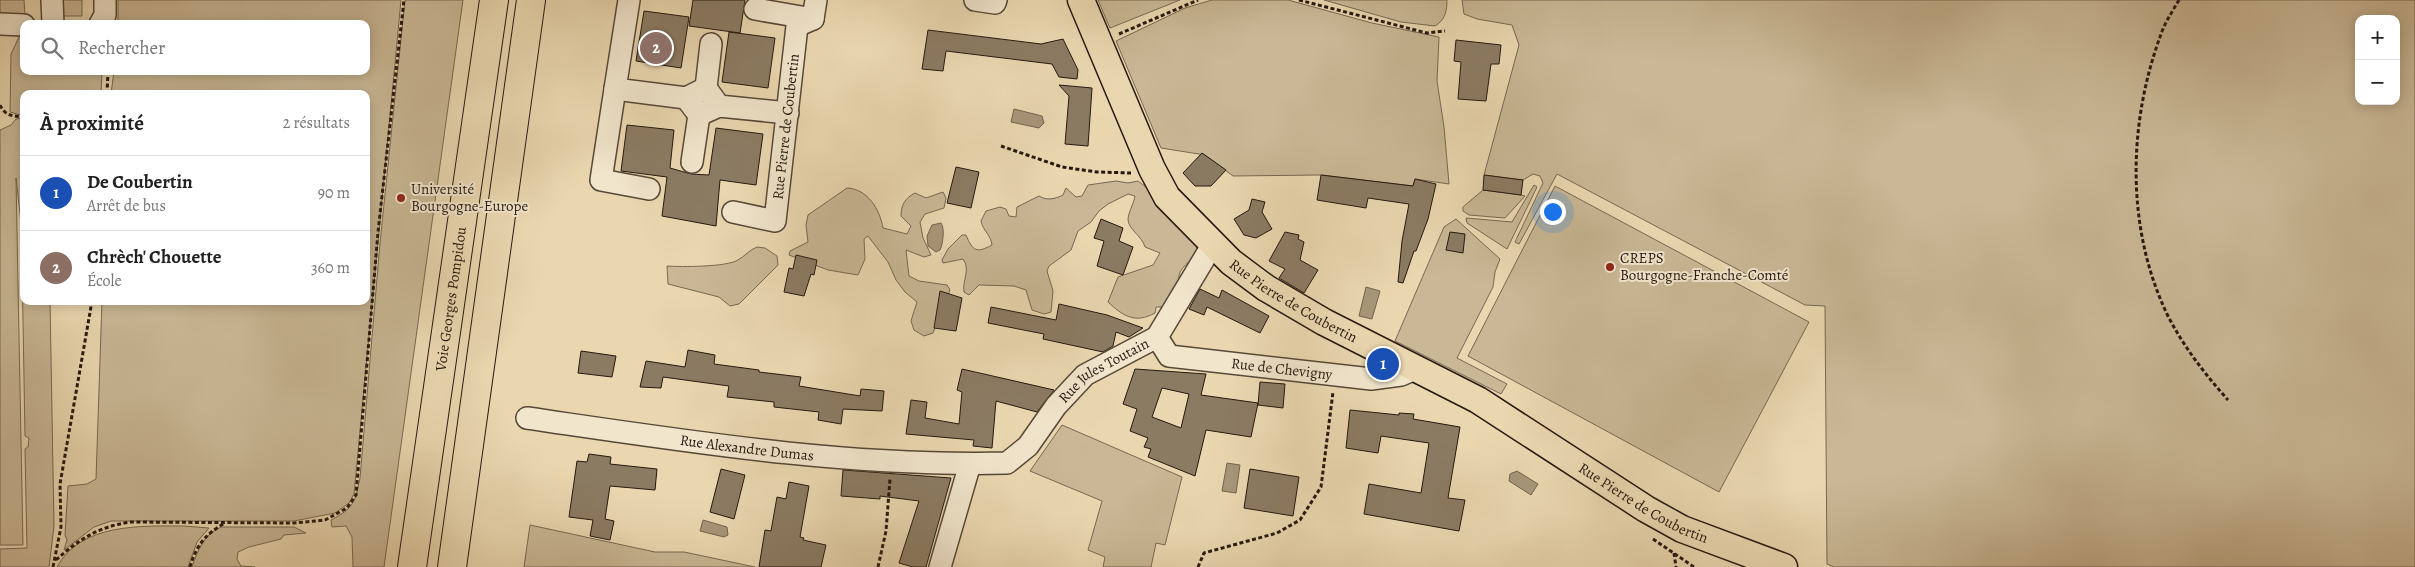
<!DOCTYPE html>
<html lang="fr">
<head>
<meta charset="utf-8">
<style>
  :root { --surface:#fff; --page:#f2f2f2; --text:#222; --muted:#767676; --line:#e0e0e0; --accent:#db2777 }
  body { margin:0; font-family:Alegreya,serif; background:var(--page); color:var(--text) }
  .controls { position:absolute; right:15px; top:15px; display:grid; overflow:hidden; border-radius:10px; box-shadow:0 2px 12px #0003 }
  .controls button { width:45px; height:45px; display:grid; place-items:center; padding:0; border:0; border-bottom:1px solid var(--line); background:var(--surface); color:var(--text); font:25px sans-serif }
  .you { position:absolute; left:1552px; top:211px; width:18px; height:18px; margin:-12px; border:4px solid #fff; border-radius:50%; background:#1a73e8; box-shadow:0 0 0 8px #1a73e833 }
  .badge { display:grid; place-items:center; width:32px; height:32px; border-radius:50%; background:var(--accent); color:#fff; font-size:16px; font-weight:700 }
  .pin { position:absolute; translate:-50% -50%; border:2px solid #fff; box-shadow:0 1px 5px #0006 }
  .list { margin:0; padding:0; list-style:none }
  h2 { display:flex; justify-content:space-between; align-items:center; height:65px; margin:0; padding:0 20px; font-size:21px }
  h2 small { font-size:16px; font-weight:400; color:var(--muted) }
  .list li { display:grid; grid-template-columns:32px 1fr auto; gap:15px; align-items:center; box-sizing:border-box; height:75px; padding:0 20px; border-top:1px solid var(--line) }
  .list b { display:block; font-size:19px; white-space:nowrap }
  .list p { margin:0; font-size:16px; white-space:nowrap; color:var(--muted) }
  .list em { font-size:16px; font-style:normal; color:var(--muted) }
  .icon { flex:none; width:28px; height:28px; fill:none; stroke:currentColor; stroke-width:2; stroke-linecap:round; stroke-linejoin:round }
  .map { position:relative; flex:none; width:2415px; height:567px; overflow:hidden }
  .search { position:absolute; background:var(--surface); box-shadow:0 2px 12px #0003; left:20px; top:20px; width:350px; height:55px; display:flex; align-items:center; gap:12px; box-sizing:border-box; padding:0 18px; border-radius:10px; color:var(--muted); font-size:19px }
  .panel { position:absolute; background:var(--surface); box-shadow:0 2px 12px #0003; left:20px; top:90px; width:350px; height:215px; border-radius:10px }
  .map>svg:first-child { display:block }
  .green { fill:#c9b795; stroke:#776852; fill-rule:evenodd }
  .water { fill:#a79679; stroke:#73644f }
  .building { fill:#8b7b63; stroke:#25180f; fill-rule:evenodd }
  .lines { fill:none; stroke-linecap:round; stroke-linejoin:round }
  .minor-casing { stroke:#564837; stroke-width:24 }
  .major-casing { stroke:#25180f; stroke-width:29 }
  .highway-casing { stroke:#25180f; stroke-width:30 }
  .path { stroke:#25180f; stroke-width:3; stroke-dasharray:4 2.5; stroke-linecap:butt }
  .minor { stroke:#f1e5cc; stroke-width:21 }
  .major { stroke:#ead7b0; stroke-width:26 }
  .highway { stroke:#ead7b0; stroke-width:28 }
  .poi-dot { fill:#8f2418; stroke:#f1e5cc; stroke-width:2 }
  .labels { text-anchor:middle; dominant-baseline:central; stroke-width:4; stroke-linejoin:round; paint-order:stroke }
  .street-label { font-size:15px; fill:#25180f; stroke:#f1e5cc }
  .poi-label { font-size:15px; fill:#25180f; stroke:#f1e5cc; text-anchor:start }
</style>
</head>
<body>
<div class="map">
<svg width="2415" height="567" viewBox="0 0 2415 567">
  <rect width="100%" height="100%" fill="#ead7b0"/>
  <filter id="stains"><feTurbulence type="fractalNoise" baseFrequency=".004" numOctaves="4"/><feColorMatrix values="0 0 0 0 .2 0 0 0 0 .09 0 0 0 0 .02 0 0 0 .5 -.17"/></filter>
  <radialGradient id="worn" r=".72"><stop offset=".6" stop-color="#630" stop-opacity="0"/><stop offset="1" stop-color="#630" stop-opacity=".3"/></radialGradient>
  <path class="green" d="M0,0H24L25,15L0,14Z
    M57,0H82V16H64L58,13Z
    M118,0H401L354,494L349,503L335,513L294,521H111L94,527L64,550L67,540L65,535L68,486L87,484L96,479L102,301H366V94H111L114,71H366V24H118Z
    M405,0H463L384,567H353L352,537L346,526L332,527L331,520C354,508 355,502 360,478L380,243Z
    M1098,0H1180L1110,28Z
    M1212,0H1288L1372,23L1439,37L1437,81L1444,127L1449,184L1415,179L1413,186L1321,175L1233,176L1205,155L1161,148L1116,41L1185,8Z
    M1324,0H1447C1447,11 1445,20 1435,26L1401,22Z
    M1462,0H2415V567H1834L1827,564L1825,306L1805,305L1557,174L1519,244L1515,242L1543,183L1540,176L1533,174L1523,180L1484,175L1519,45L1512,25L1477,19L1464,14ZM2359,19H2396V101H2359Z
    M20,35H24V71H102L101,94H24V116L10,112L11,54Z
    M24,118V232H22L16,178L23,545H0V130L11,125L16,119Z
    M1116,181L1128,183L1138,181L1155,194L1196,243L1198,253C1185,267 1176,268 1179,289L1163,307H1156L1155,313C1135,324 1123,316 1108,302L1118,277L1153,265L1160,253L1145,247C1142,236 1129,230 1128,220C1128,213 1134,203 1135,196L1128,194L1108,204L1099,211L1091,222L1078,231L1071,250L1049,266L1047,271L1053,291L1051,312L1044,314L1032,310L1026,290L1014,286L979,285L969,295L964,292C962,280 971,270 963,259L943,263L942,260L948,249L962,235H966C973,252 977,253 992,245C991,235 983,231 981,221L986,211L1000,207L1006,209L1009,216L1016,217L1017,207L1039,196C1047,201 1055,199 1063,195L1066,188L1076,197L1082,196L1088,185Z
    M1534,185L1537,187L1507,249L1467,223L1466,218L1512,222Z
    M1555,186L1809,322L1719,492L1468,356Z
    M847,188C868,189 880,210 883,228L907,234L911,226L901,216C901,205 905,198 915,193L926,198L943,192L946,198L944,208L925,214L920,222L923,238L931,255L924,257L906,250L909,276L919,281L947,285L950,290L933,333L924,336L914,330L911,321L917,302L905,292L896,280L888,262L868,236L864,239L865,259L858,275L828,270L789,255L790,251L808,242L806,225L808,215Z
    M1483,190L1521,195L1525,196L1505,218L1469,215L1463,211V207Z
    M1456,219L1500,259L1495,272L1493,287L1457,358L1507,384L1501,394L1395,341L1444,227Z
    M757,247L765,248L777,256L778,265L739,304L730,306L719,297L668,284L667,266C681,267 727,267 738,260C745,256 749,250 757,247Z
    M22,263H24V301H50L54,526L49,567H0V549L27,548L25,449L28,447L29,438L25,436Z
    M1062,425L1182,477L1165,545L1156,543L1151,567H1103L1105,557L1088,550L1102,501L1030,471Z
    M530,525L655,552H684L755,567H524Z
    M184,526L209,528L197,542L188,567H57C81,523 141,526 184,526Z
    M221,527H294L306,533L284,535L281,539L249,547L238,552L237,559L241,566L255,567H192C198,550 204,534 221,527Z"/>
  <path class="water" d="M1014,109L1042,116L1044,123L1039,128L1011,122Z
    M941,223C945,228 943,244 940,250L936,252L928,246L927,236L932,225Z
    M1366,287L1380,291L1372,319L1359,316Z
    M1227,463L1240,465L1236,493L1222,491Z
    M1517,471L1538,484L1531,495L1509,481L1510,474Z
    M703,520L727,527L728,535L724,537L700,531Z"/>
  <path class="building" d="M693,0H745L740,33L689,26Z
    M644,11L689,17L681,68L636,61Z
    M928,30L1041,44L1063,39L1078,70L1077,79L1059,77L1052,64L946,51L943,71L922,69Z
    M729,32L775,38L768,88L722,82Z
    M1456,40L1501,45L1499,64H1491L1486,101L1458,99L1461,62L1454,61Z
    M1059,85L1092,88L1088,146L1065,144L1069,96Z
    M627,125L674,130L670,168L691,174L709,175L716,128L763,134L756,185L720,180L716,226L662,216L667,177L621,171Z
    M1202,153L1226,170L1211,186H1195L1183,173Z
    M956,167L979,172L971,208L947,203Z
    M1321,175L1413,186L1415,179L1436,184L1428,219L1416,251H1414L1403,283L1398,282L1402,241L1409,204L1368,198L1366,208L1317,200Z
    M1484,175L1523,180L1521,195L1483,190Z
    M1252,199L1265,202L1262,212L1272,229L1256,238L1244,235L1234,219L1249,210Z
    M1101,219L1123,228L1119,241L1133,247L1123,275L1097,266L1104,241L1094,238Z
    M1285,232L1299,235L1298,239L1304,242L1300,260L1318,270L1304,293L1279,278L1285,269L1269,261Z
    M1450,232L1465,234L1463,253L1446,250Z
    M796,255L817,260L814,275L811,274L804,296L784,292L789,268L793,269Z
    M1200,289L1219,298L1222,290L1269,316L1260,333L1207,307L1204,315L1189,309Z
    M940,291L962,298L956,331L934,328Z
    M1059,304L1107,315L1143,328L1129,337L1116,332L1113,346L1103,352L1043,339L1044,334L988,323L991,307L1056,320Z
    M688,350L715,355L714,364L759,370V372L801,377L799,386L860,396L861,389L884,391L882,411L843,409L841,424L818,420L819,412L774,407V402L727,397L729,386L663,377L661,388L640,387L646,361L685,367Z
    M581,351L616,356L612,377L578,373Z
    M962,369L1054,390L1037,412L996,401L992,448L973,446L974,440L906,434L911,400L927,402L925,418L959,424L962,392L957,390Z
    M1135,369L1206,374L1201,395L1258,403L1251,437L1206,430L1195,476L1148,457L1151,449L1144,447L1148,438L1130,431L1137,409L1123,404ZM1162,388L1189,394L1181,428L1152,417Z
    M1260,382L1285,384L1283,408L1258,405Z
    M1350,410L1399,415V413L1414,414L1413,419L1460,427L1448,498L1465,500L1459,531L1364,514L1369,484L1421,493L1429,443L1381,436L1378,453L1346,448Z
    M589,454L611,457L610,464L657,469L655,490L610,486L605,519L614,521L610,540L590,536L593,520L569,517L577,461L587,462Z
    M721,469L745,475L734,519L710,512Z
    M1250,469L1299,477L1293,516L1244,508Z
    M843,470L951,478L926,567H913L899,563L919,501L880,496V499L841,496Z
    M789,482L809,486L800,537L804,538L803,540L826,545L821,567H759L765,530L771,531L777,497L786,499Z"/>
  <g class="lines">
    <defs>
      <g id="minor">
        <path d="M52,0L53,24"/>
        <path d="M629,0L615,89L686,98"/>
        <path d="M975,0L995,3L996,0"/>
        <path d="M755,9L813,19"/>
        <path d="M0,24L24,25"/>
        <path d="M100,24L105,15V0"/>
        <path d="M706,88L711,44"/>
        <path d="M615,89L601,180L649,189"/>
        <path d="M719,106L699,115L686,98L706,88L719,106L788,113"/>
        <path d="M692,162L699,115"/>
        <path id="s1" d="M733,212L775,221L797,26L813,19L816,0"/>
        <path id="s2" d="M1157,337L1169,356L1371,379L1401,375L1415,369"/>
        <path id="s3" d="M527,418C686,441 846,467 1007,463L1028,446L1056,406L1085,375L1157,337L1213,244"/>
        <path d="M940,567L970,464"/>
      </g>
      <g id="major">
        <path id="s4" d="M1081,0L1152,169L1167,197L1231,262L1266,288L1324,322L1478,400L1646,509L1682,529L1784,567"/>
      </g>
      <g id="highway">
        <path id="s5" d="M412,567L494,0"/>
        <path d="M452,567L531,0"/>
      </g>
    </defs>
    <use href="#minor" class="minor-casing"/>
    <use href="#major" class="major-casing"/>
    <use href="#highway" class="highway-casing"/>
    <path class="path" d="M1299,0L1427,33L1445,31
      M2179,0C2172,12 2164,24 2160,37C2128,125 2126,228 2167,314C2183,346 2204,373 2228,400
      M1119,34L1198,0
      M107,94L108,71
      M0,105C5,116 13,116 24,117
      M1001,146L1062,167L1097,172L1131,173
      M1653,539L1694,567
      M1674,553L1676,567
      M56,560C79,539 100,526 131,522L294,523L325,520L347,508L356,495L378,232L404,0
      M53,567L61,527L60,484L92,301
      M190,567C196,546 205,534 225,523
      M878,567L886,531L890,479
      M1198,567L1204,553L1277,533L1300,520L1321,487L1333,392"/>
    <use href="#minor" class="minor"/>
    <use href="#major" class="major"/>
    <use href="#highway" class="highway"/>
  </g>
  <g class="poi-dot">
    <circle cx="401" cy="198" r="5"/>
    <circle cx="1610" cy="267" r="5"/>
  </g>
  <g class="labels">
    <g class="street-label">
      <text stroke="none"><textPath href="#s1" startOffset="138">Rue Pierre de Coubertin</textPath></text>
      <text stroke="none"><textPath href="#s5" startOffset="271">Voie Georges Pompidou</textPath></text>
      <text stroke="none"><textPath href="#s4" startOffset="380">Rue Pierre de Coubertin</textPath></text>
      <text stroke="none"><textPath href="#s2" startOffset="136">Rue de Chevigny</textPath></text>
      <text stroke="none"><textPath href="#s3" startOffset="619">Rue Jules Toutain</textPath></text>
      <text stroke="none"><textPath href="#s3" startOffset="222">Rue Alexandre Dumas</textPath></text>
      <text stroke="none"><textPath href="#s4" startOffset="785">Rue Pierre de Coubertin</textPath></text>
    </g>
    <g class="poi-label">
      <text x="411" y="189">Université<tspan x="411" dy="17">Bourgogne-Europe</tspan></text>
      <text x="1620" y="258">CREPS<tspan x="1620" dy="17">Bourgogne-Franche-Comté</tspan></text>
    </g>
  </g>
  <rect width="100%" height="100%" filter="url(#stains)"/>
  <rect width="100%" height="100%" fill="url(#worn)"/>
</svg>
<div class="controls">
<button>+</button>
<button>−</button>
</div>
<div class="you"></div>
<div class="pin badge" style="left:1383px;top:364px;background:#1a4fb4">1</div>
<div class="pin badge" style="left:656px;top:48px;background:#8d6e63">2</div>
<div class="search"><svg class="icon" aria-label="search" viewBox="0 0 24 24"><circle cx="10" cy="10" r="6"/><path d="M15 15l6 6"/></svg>Rechercher</div>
<section class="panel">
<h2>À proximité<small>2 résultats</small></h2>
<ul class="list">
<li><span class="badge" style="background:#1a4fb4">1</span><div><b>De Coubertin</b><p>Arrêt de bus</p></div><em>90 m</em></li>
<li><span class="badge" style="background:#8d6e63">2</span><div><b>Chrèch' Chouette</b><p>École</p></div><em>360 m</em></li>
</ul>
</section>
</div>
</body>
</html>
